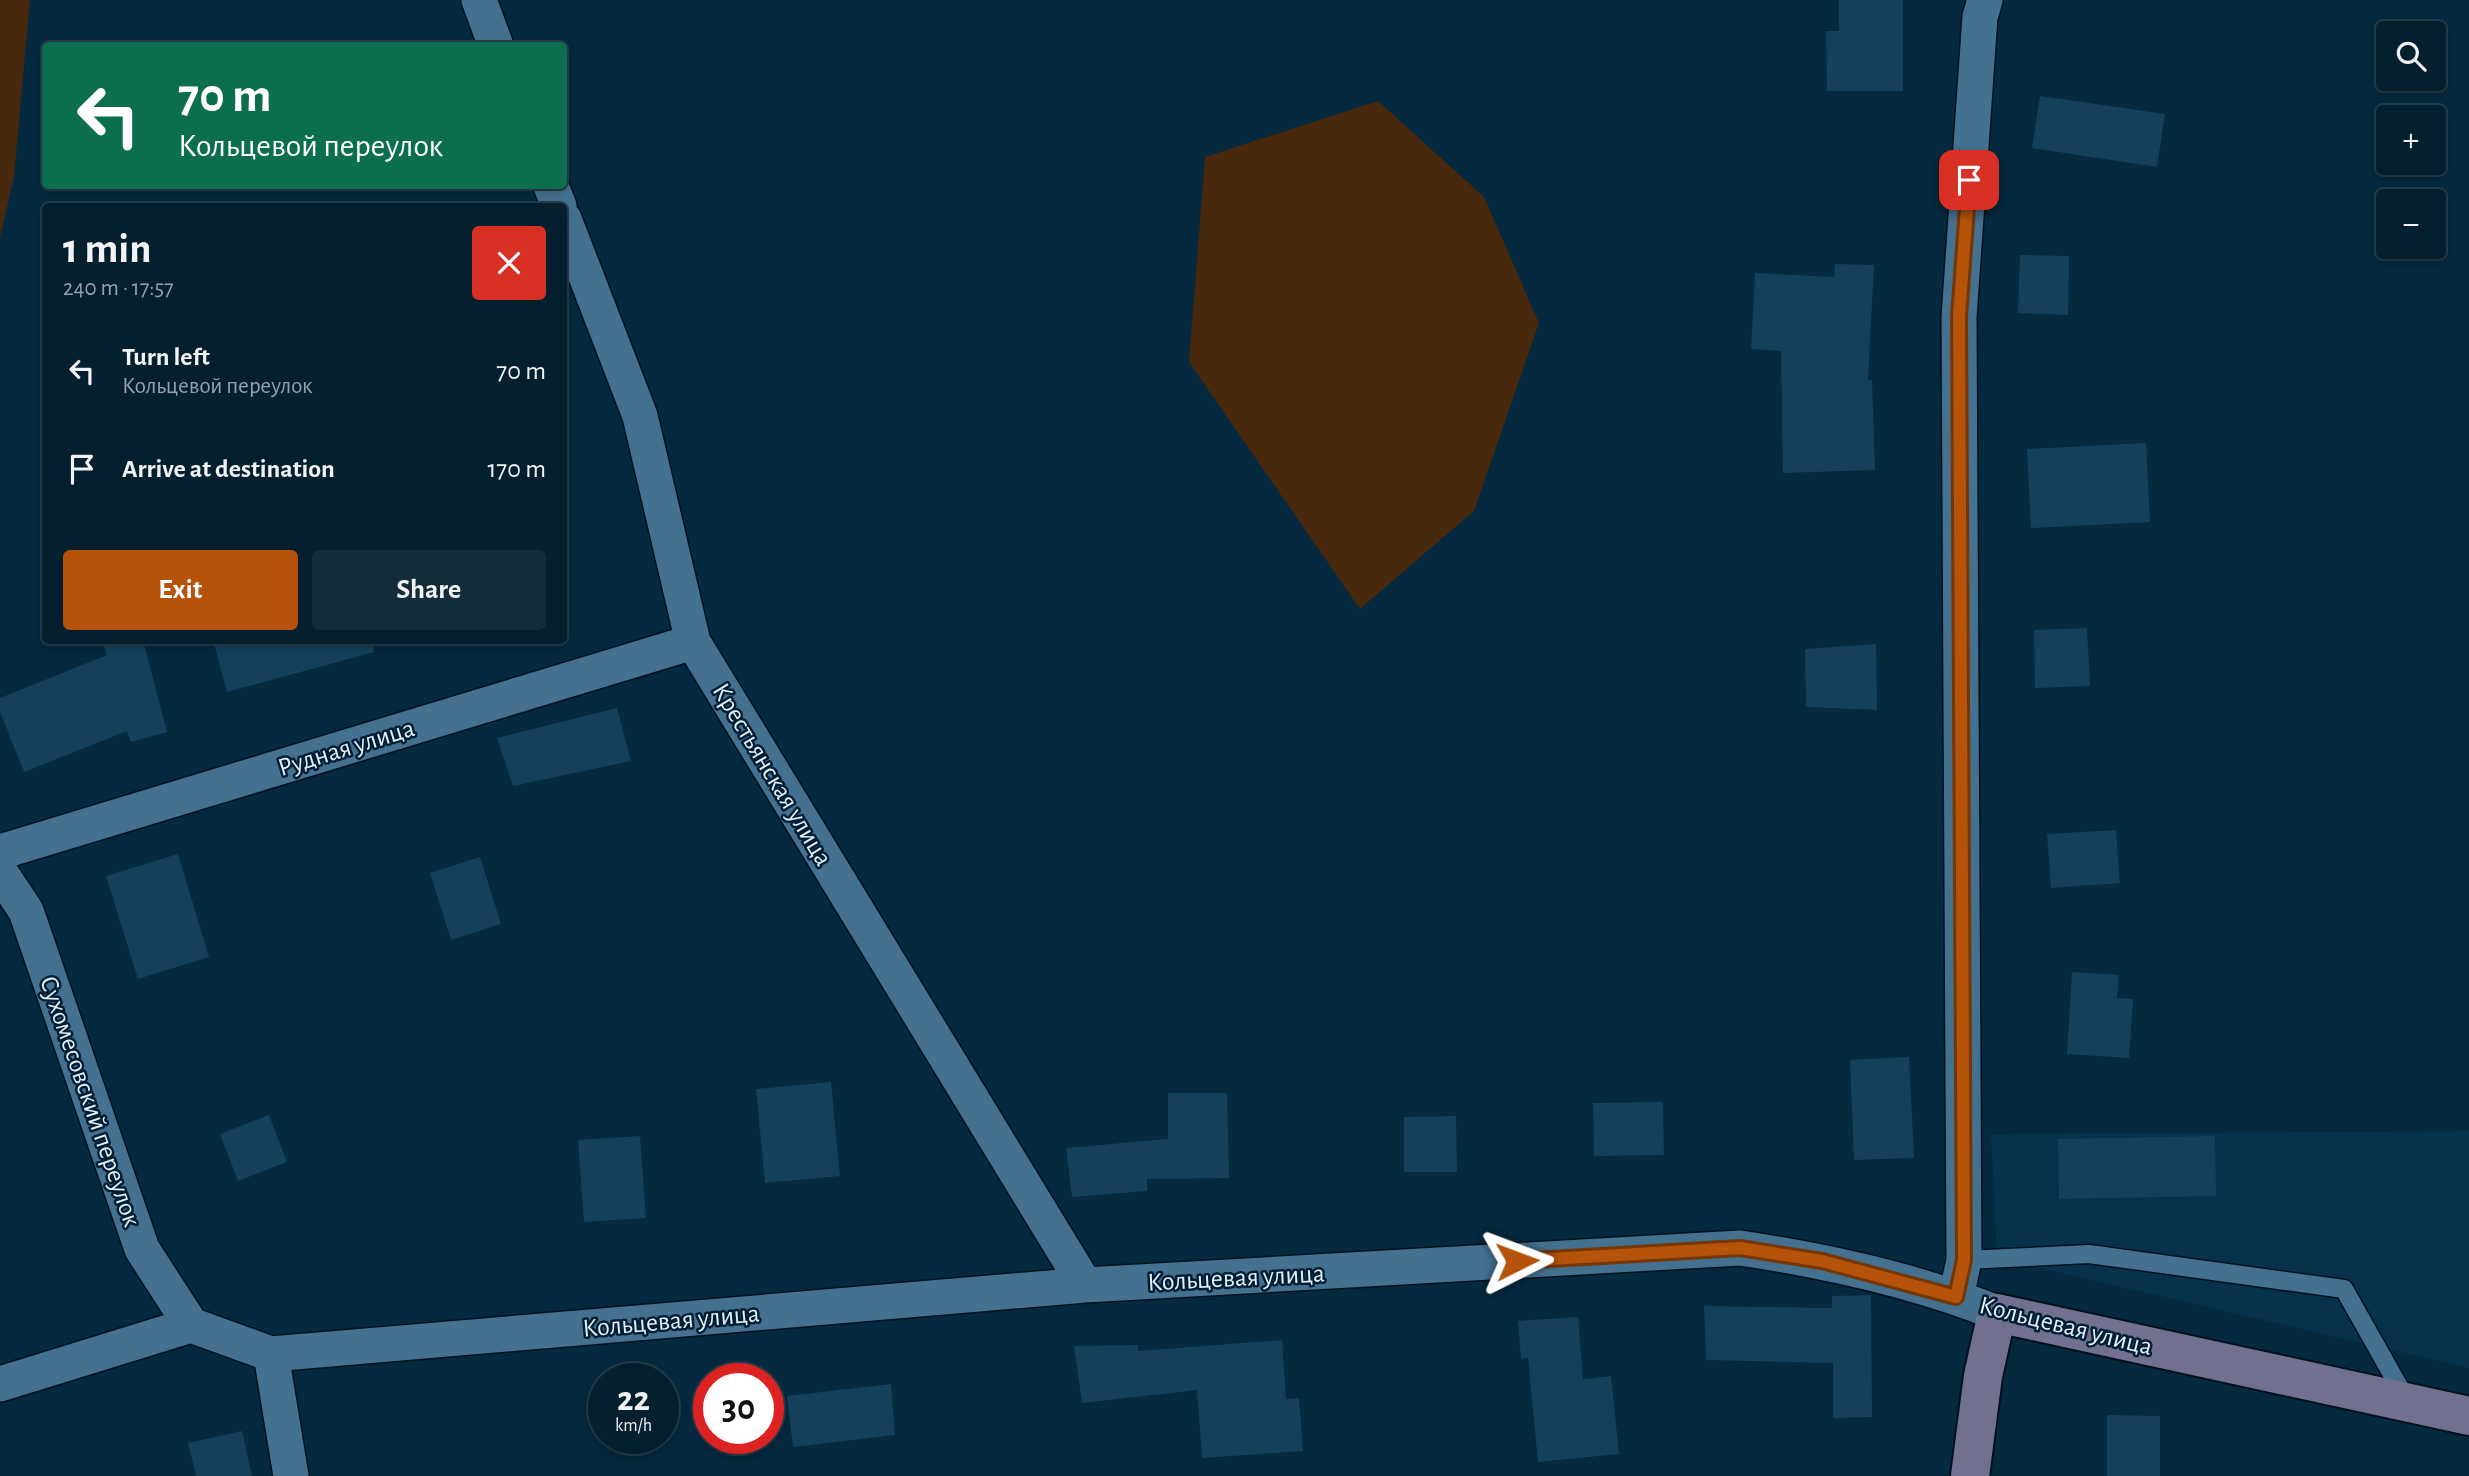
<!DOCTYPE html>
<html lang="en">
<head>
<meta charset="utf-8">
<style>
  :root { --surface:#041f2e; --page:#122c3a; --text:#f1f3f6; --muted:#97a2aa; --line:#253d4a; --accent:#b45309 }
  body { margin:0; font-family:"Alegreya Sans",sans-serif; background:var(--page); color:var(--text); height:100vh; display:flex; flex-direction:column; font-size:26px; white-space:nowrap }
  * { box-sizing:border-box; margin:0 }
  p { font-size:23px; color:var(--muted) }
  .icon { flex:none; width:38px; height:38px; fill:none; stroke:currentColor; stroke-width:2; stroke-linecap:round; stroke-linejoin:round }
  .map { position:relative; flex:1; overflow:hidden }
  .panel { position:absolute; left:42px; top:203px; width:525px; height:441px; display:flex; flex-direction:column; background:var(--surface); border-radius:7px; box-shadow:0 4px 10px #0003,0 0 0 2px var(--line) }
  .panel>* { flex:none }
  .banner { position:absolute; left:42px; top:42px; width:525px; height:147px; border-radius:7px; box-shadow:0 4px 10px #0003,0 0 0 2px var(--line); background:#0b6e4f; color:#fff; overflow:hidden }
  .fabs { position:absolute; left:2376px; top:21px; display:grid; gap:14px }
  .fabs a { display:grid; place-items:center; width:70px; height:70px; border-radius:7px; background:var(--surface); box-shadow:0 4px 10px #0003,0 0 0 2px var(--line); font-size:35px }
  .speed { position:absolute; left:588px; top:1363px; display:flex; gap:14px; font-size:35px; font-weight:700; text-align:center }
  .speed>* { display:grid; place-content:center; width:91px; height:91px; border-radius:50%; background:var(--surface); box-shadow:0 4px 10px #0003,0 0 0 2px var(--line); line-height:1 }
  .speed small { font-size:18px; font-weight:400 }
  .speed .limit { border:10px solid #d22; background:#fff; color:#111 }
  .pin { position:absolute; display:grid; place-items:center; width:60px; height:60px; color:#fff; margin:-30px; border-radius:14px; box-shadow:0 4px 10px #0006 }
  .me { position:absolute; width:77px; margin:-38px; rotate:87deg; stroke-linejoin:round; filter:drop-shadow(0 0 5px #0008) }
  .turn { display:flex; align-items:center; gap:24px; height:147px; padding:0 21px; font-size:32px }
  .turn .icon { width:91px; height:91px; stroke-width:2.5 }
  .turn b { display:block; font-size:49px; line-height:60px }
  .round { display:grid; place-items:center; flex:none; width:74px; height:74px; border-radius:7px; background:var(--page) }
  .headline { display:flex; align-items:center; justify-content:space-between; height:119px; padding:0 21px }
  h1 { font-size:42px; font-weight:700; line-height:52px }
  .button { display:flex; gap:14px; margin-top:auto; padding:14px 21px }
  .button a { flex:1; height:80px; border-radius:7px; background:var(--accent); color:#fff; font-size:28px; font-weight:700; line-height:80px; text-align:center }
  .button a+a { background:var(--page); color:var(--text) }
  ul { padding:0; list-style:none }
  li { display:flex; align-items:center; gap:21px; height:98px; padding:0 21px }
  li div { flex:1 }
  li b { display:block; font-size:26px }
  li em { font-style:normal }
  .map>svg:first-child { display:block }
</style>
</head>
<body>
<div class="map">
<svg width="2469" height="1476" viewBox="0 0 2469 1476">
  <rect width="100%" height="100%" fill="#05293e"/>
  <path fill="#07324c" d="M2469 1131V1368L1997 1258 1991 1134Z"/>
  <path fill="#47280c" d="M0 0H30L14 176 0 238Z
    M1378 101 1484 197 1539 323 1474 511 1360 609 1189 362 1205 157Z"/>
  <path fill="#14405c" d="M1839 0H1903V91H1827L1826 31H1839Z
    M2040 96 2165 114 2157 167 2032 148Z
    M2020 255 2069 256 2068 315 2018 313Z
    M1835 264 1874 265 1868 380H1872L1875 470 1783 473 1781 351 1751 349 1755 273 1834 277Z
    M2146 443 2150 522 2031 528 2027 449Z
    M2087 628 2090 686 2035 688 2034 630Z
    M102 640H143L167 732 131 742 127 731 24 772 0 712V698L107 655Z
    M213 640H373L374 652 227 692Z
    M1876 644 1877 710 1806 707 1805 649Z
    M617 708 631 761 513 786 497 738Z
    M2116 830 2120 883 2051 888 2047 834Z
    M178 854 209 957 138 979 106 876Z
    M480 857 501 924 451 940 430 873Z
    M2072 972 2119 975 2117 998 2133 999 2129 1058 2067 1054Z
    M1909 1057 1914 1158 1854 1160 1850 1060Z
    M831 1082 840 1176 765 1183 756 1089Z
    M1168 1093H1227L1229 1178 1147 1179V1191L1072 1197 1066 1148 1168 1139Z
    M1663 1102 1664 1155 1594 1156 1593 1103Z
    M269 1115 287 1162 238 1181 220 1134Z
    M1456 1116 1457 1172H1404V1117Z
    M640 1136 646 1218 584 1222 578 1140Z
    M2215 1136 2216 1196 2059 1199 2058 1139Z
    M1871 1295 1872 1417 1833 1418V1363L1706 1360 1704 1306 1832 1308V1296Z
    M1578 1317 1583 1379 1611 1376 1619 1454 1538 1462 1528 1358 1521 1359 1518 1321Z
    M1282 1340 1286 1399 1299 1398 1303 1451 1202 1458 1197 1390 1082 1403 1074 1346 1138 1345V1351Z
    M891 1384 895 1435 793 1447 787 1396Z
    M2107 1415 2160 1416V1476H2107Z
    M242 1431 252 1476H196L188 1443Z"/>
  <g fill="none" stroke-linecap="round" stroke-linejoin="round">
    <defs>
      <path id="lane" d="M1964 1260 2089 1254 2344 1289 2406 1399"/>
      <path id="street" d="M479 0 496 46
        M551 186 559 206
        M564 219 640 416 693 642 1085 1285
        M0 852 693 642
        M0 872 26 911 142 1249 191 1325
        M1956 1297 1964 1260 1959 317 1980 17 1985 0
        M271 1354 291 1476
        M0 1384 191 1325 271 1354 1085 1285 1740 1248C1827 1261 1915 1280 1997 1313"/>
      <path id="secondary" d="M1970 1476 1983 1376 1997 1313 2469 1416"/>
    </defs>
    <use href="#lane" stroke="#00111f" stroke-width="21"/>
    <use href="#street" stroke="#00111f" stroke-width="38"/>
    <use href="#secondary" stroke="#00111f" stroke-width="42"/>
    <use href="#lane" stroke="#447190" stroke-width="18"/>
    <use href="#street" stroke="#447190" stroke-width="35"/>
    <use href="#secondary" stroke="#717091" stroke-width="38"/>
  </g>
  <g fill="none" stroke-linecap="round" stroke-linejoin="round">
    <defs>
      <path id="route" d="M1517 1261 1740 1248 1822 1261 1956 1297 1964 1260 1959 317 1969 180"/>
    </defs>
    <use href="#route" stroke="#753606" stroke-width="18"/>
    <use href="#route" stroke="#b45309" stroke-width="12"/>
  </g>
  <g text-anchor="middle" stroke-width="5" stroke-linejoin="round" paint-order="stroke">
    <g font-size="26" fill="#e2f1fb" stroke="#001f34">
      <text transform="translate(346 747) rotate(-17)" y="9">Рудная улица</text>
      <text transform="translate(773 774) rotate(59)" y="9">Крестьянская улица</text>
      <text transform="translate(91 1101) rotate(71)" y="9">Сухомесовский переулок</text>
      <text transform="translate(1236 1277) rotate(-3)" y="9">Кольцевая улица</text>
      <text transform="translate(671 1320) rotate(-5)" y="9">Кольцевая улица</text>
      <text transform="translate(2066 1325) rotate(14)" y="9">Кольцевая улица</text>
    </g>
  </g>
</svg>
<div class="fabs">
<a><svg class="icon" aria-label="search" viewBox="0 0 24 24"><circle cx="10" cy="10" r="6"/><path d="M15 15l6 6"/></svg></a>
<a>+</a>
<a>−</a>
</div>
<div class="speed"><div>22<small>km/h</small></div><div class="limit">30</div></div>
<div class="pin" style="left:1969px;top:180px;background:#d93025"><svg class="icon" aria-label="arrive" viewBox="0 0 24 24"><path d="M6 21V4h12l-3 4 3 4H6"/></svg></div>
<svg class="me" style="left:1517px;top:1261px" viewBox="-20 -20 40 40"><path d="M0-17L14 15 0 8-14 15z" fill="#b45309" stroke="#fff" stroke-width="4"/></svg>
<div class="banner">
<div class="turn"><svg class="icon" aria-label="left" viewBox="0 0 24 24"><path d="M17 20v-9H6M10 6l-5 5 5 5"/></svg><div><b>70 m</b>Кольцевой переулок</div></div>
</div>
<section class="panel">
<div class="headline"><div><h1>1 min</h1><p>240 m · 17:57</p></div><a class="round" style="background:#d93025;color:#fff"><svg class="icon" aria-label="close" viewBox="0 0 24 24"><path d="M6 6l12 12M18 6L6 18"/></svg></a></div>
<ul>
<li><svg class="icon" aria-label="left" viewBox="0 0 24 24"><path d="M17 20v-9H6M10 6l-5 5 5 5"/></svg><div><b>Turn left</b><p>Кольцевой переулок</p></div><em>70 m</em></li>
<li><svg class="icon" aria-label="arrive" viewBox="0 0 24 24"><path d="M6 21V4h12l-3 4 3 4H6"/></svg><div><b>Arrive at destination</b></div><em>170 m</em></li>
</ul>
<div class="button"><a>Exit</a><a>Share</a></div>
</section>
</div>
</body>
</html>
